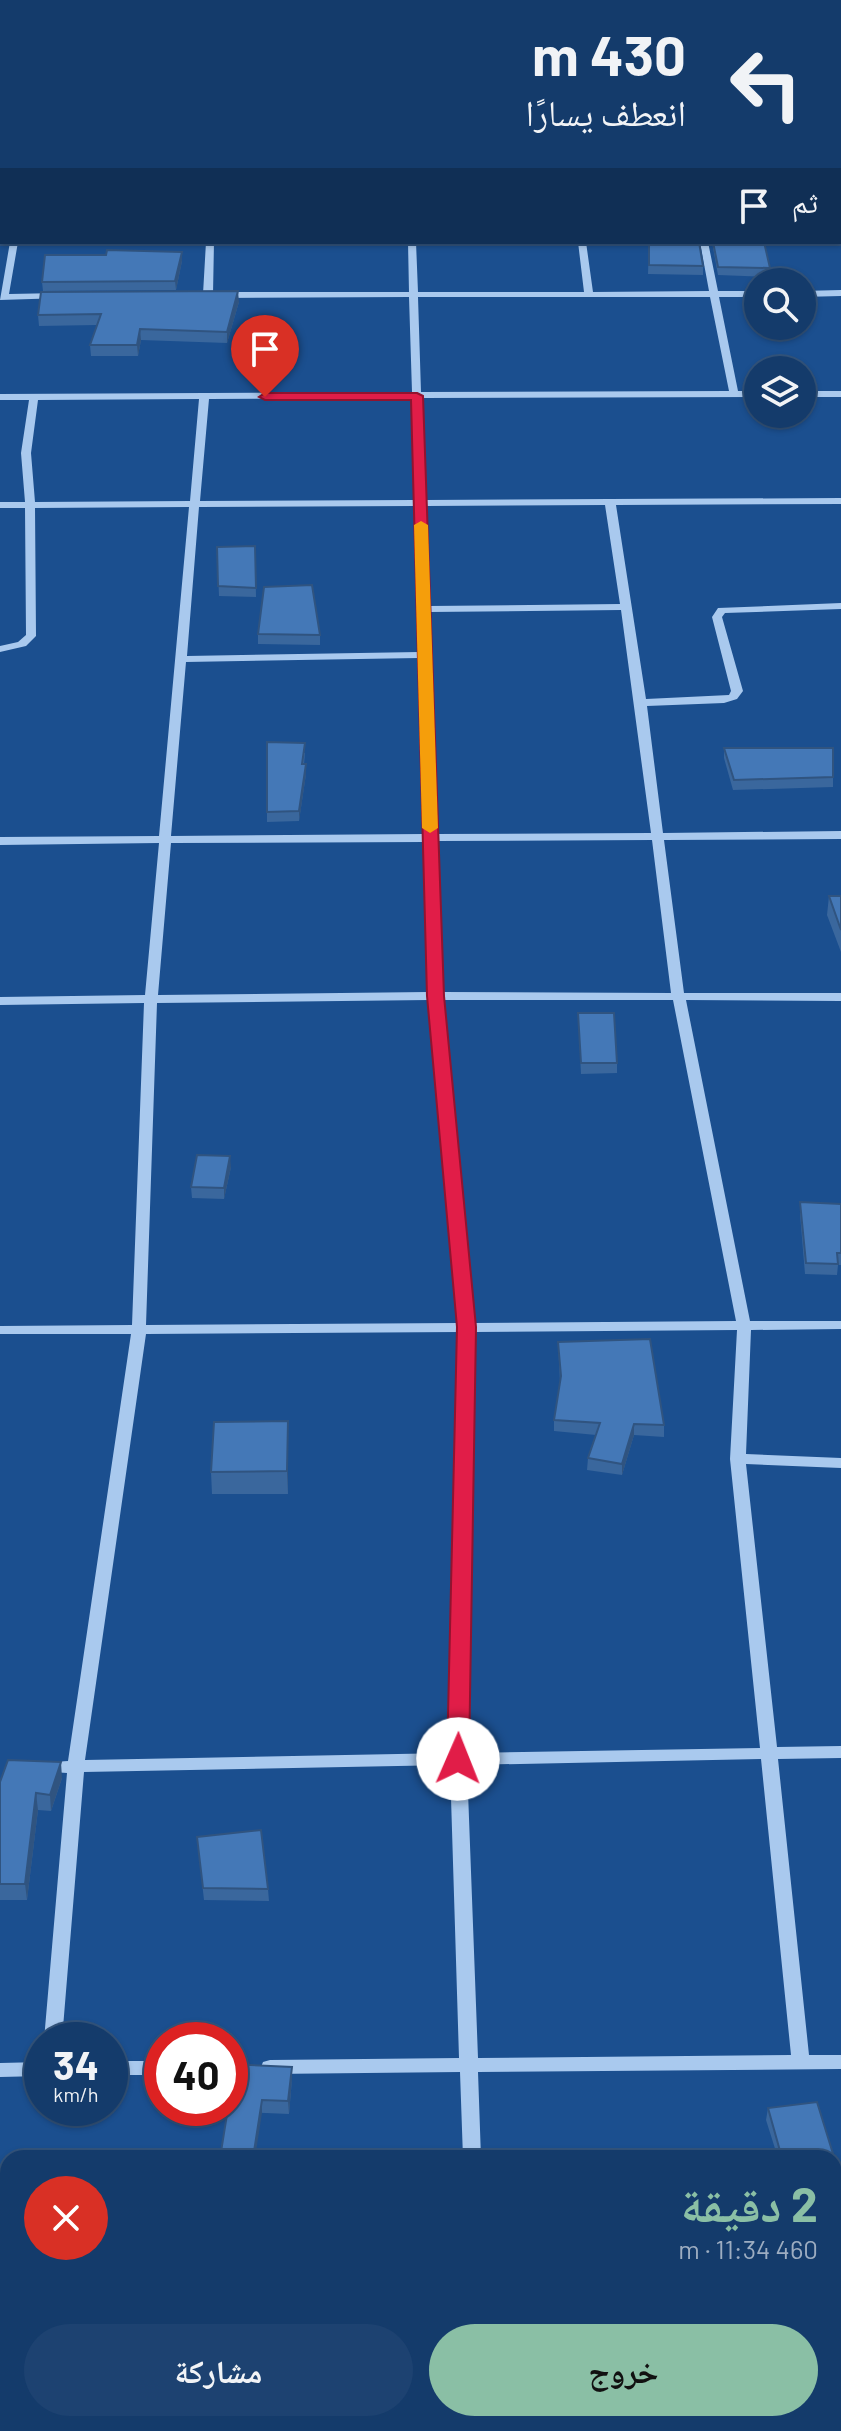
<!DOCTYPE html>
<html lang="ar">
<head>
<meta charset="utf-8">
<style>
  :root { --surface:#143b6b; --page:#1d4271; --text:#f1f3f6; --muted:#9dadc1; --line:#33557e; --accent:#8abfa5 }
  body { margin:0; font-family:Barlow,"Noto Naskh Arabic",sans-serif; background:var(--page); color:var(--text); direction:rtl; height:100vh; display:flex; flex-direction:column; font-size:30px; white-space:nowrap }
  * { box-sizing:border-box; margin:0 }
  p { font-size:26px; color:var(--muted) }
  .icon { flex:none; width:44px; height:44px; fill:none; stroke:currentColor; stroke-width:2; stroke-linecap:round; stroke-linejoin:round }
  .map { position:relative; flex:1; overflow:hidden; direction:ltr }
  .sheet { position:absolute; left:0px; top:2150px; width:842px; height:282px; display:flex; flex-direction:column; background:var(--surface); border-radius:24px 24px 0 0; box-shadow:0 2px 6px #0004,0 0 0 2px var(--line); direction:rtl }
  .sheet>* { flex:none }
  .hud { position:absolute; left:0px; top:0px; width:842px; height:244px; box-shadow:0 2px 6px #0004,0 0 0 2px var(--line); direction:rtl; background:#143b6b; color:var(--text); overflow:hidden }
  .buttons { position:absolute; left:744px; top:268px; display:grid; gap:16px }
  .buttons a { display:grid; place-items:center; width:72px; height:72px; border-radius:50%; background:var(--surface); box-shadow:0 2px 6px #0004,0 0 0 2px var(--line); font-size:40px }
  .speed { position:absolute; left:24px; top:2022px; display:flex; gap:16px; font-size:40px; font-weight:700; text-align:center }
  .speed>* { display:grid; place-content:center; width:104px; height:104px; border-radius:50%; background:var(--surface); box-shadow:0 2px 6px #0004,0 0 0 2px var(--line); line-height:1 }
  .speed small { font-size:20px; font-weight:400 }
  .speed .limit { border:12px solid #d22; background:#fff; color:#111 }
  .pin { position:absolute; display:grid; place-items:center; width:68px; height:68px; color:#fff; margin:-82px -34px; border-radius:50% 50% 50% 0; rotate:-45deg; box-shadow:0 0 8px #0007 }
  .pin .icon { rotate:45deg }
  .me { position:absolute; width:88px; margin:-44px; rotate:1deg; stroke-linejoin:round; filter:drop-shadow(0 0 6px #0008) }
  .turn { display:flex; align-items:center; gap:28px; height:168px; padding:0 24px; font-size:36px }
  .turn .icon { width:104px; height:104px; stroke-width:2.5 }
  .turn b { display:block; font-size:56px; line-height:68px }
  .then { display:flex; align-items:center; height:76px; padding:0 24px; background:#0003; gap:16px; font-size:30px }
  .round { display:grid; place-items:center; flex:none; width:84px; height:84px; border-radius:42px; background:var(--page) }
  .overview { display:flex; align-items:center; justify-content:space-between; height:136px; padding:0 24px }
  h1 { font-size:48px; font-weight:700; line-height:60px; color:var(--accent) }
  .primary-button { display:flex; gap:16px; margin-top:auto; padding:16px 24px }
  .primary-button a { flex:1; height:92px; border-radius:48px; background:var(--accent); color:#111; font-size:32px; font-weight:700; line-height:92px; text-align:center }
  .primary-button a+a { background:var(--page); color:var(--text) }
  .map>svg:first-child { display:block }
</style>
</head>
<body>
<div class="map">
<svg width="841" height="2431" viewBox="0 0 841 2431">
  <rect width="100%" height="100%" fill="#1b4f8f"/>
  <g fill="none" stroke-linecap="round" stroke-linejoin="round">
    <path fill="#a9c9ee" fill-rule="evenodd" d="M45 0H53V2H45Z
      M150 0H158V2H150Z
      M401 0H409V2H401Z
      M549 0H557V2H549Z
      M830 0H838L839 2H831Z
      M840 18H841V25H840Z
      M0 24H2V28H0Z
      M840 88H841V92H840Z
      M0 89H2V93H0Z
      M840 156H841V162H840Z
      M0 215H2V221H0Z
      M10 242H18L9 294 60 293 63 294V298L0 300Z
      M206 242H214L213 294 208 297 203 294Z
      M408 242H416L418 292H584L578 242H586L593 292 709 291 700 242H708L718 291H758V297H719L738 391H758V397L422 398 425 500 841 498V504L616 505 646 699 729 695 731 691 712 617 718 608 841 603V609L725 613 722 617 743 691 737 699 724 703 647 706 663 833 841 831V839L664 840 684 993H841V1001L686 1000 750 1321H841V1329L751 1330 746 1454 841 1458V1468L746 1464 777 1747 841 1746V1758L778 1759 809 2055H841V2069L478 2072 481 2158H463L460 2072 270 2074 263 2072 261 2067 263 2062 270 2060 459 2058 450 1765 84 1772 62 2040H44L67 1773 38 1771 36 1767 38 1763 68 1761 131 1334H0V1326L132 1325 144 1003 0 1005V997L145 995 159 843 0 845V837L159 836 189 507 35 508 36 636 26 646 0 652V646L18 642 26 635 25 508H0V502H25L21 453 29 400H0V394L412 392 409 297 220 298 215 295 220 292H409ZM418 297H710L729 391 421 392ZM412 398 415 500 200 501 209 399ZM199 399 190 501 35 502 31 453 38 400ZM605 505 620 604 429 606 425 506ZM415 506 419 652 187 656 199 507ZM621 610 651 833 436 834 429 612ZM419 658 424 834 171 836 186 662ZM652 840 671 993 441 992 436 841ZM424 842 428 992 158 995 171 843ZM429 1000 459 1323 146 1325 157 1003ZM442 1000H673L736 1321 474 1323ZM737 1330 730 1459 760 1748 467 1753 474 1332ZM460 1332 450 1753 85 1760 146 1334ZM761 1759 791 2055 478 2058 467 1765Z
      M841 290V296L802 297V291Z
      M802 391H841V397H802Z
      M110 2061H162V2075H110Z
      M42 2062V2076L0 2077V2063Z
      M470 2424H490V2431H470Z"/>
  </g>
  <path fill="#3a679d" d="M649 242 703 266V275L648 274Z
    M712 242H764L770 268V277L718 275Z
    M182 261 176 290 43 291 42 282Z
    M239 302 227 343 141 340 138 356H91L90 345 97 325 39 326 38 315Z
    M255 546 256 597 219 596 217 547Z
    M258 634 320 635V645L258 644Z
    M267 742 305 753 304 764H306V774L299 821 267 822Z
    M724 748 833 777V787L733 790 724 758Z
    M829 896H841V952L827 915Z
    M578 1013 617 1063V1073L581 1074Z
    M231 1167 224 1199 192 1198 191 1187Z
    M800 1202 841 1204V1265H838L837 1275 805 1274 800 1214Z
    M558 1342 664 1425V1437L634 1435 622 1475 587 1470 588 1458 596 1435 554 1431V1420L560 1382Z
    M288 1421V1494H212L211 1472Z
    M62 1778 51 1811 38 1810 27 1900H0V1782Z
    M197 1837 268 1889 269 1901 204 1900Z
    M292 2067V2079L289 2114 224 2111 223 2108H230Z
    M817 2102 834 2158H778L766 2120 768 2108Z"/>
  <path fill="#305480" d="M182 252V261L176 290 175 281Z
    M238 291 239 302 227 343V332Z
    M140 329 141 340 138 356 137 345Z
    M306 764V774L299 821V811Z
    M230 1156 231 1167 224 1199V1188Z
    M288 1421V1494L287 1471Z
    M634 1424V1435L622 1475V1464Z
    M61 1762 62 1778 51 1811 50 1795Z
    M36 1793 38 1810 27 1900 25 1884Z
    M292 2067V2079L289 2114 288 2101Z
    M262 2100V2113L255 2158H253Z"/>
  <path fill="#4478b7" stroke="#305480" stroke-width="2" d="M199 0H284V2H199Z
    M649 242H699L703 266 649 265Z
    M713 242H764L770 268 718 267Z
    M107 250 182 252 175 281 42 282 45 255H106Z
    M238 291 227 332 140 329 137 345H90L101 314 38 315 41 292Z
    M255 546 256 588 218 586 217 547Z
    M312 585 320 635 258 634 264 587Z
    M267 742 305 743 302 764H306L299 811 267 812Z
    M724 748H833V777L734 780Z
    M829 896H841V930Z
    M578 1013H614L617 1063H581Z
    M197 1155 230 1156 224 1188 191 1187Z
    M800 1202 841 1204V1253H837L838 1264 806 1263Z
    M650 1339 664 1425 634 1424 622 1464 588 1458 600 1423 554 1420 561 1376 558 1342Z
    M288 1421 287 1471 211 1472 214 1422Z
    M8 1760 61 1762 50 1795 36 1793 25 1884H0V1782Z
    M261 1830 268 1889 203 1888 197 1837Z
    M230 2064 292 2067 288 2101 262 2100 253 2158H220L228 2108H230Z
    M817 2102 834 2157 782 2158 768 2108Z"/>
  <path fill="#e11d48" stroke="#92132f" stroke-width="2" d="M417 393 423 396 444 996 476 1327 469 1759 466 1764H451L447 1759 457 1327 427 996 411 400H265L259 397 265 393Z"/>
  <path fill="#f59e0b" d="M421 521 428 525 438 828 430 833 422 828 414 525Z"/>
</svg>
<div class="buttons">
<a><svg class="icon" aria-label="search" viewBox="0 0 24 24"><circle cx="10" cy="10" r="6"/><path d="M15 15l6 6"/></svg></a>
<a><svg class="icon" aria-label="layers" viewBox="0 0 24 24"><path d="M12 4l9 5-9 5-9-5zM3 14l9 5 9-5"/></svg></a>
</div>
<div class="speed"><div>34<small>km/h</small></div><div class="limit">40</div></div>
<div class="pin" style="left:265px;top:397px;background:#d93025"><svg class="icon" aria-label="arrive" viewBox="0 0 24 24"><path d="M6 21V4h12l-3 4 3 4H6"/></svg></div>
<svg class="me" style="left:458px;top:1759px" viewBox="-20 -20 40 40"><circle r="19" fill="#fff"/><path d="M0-13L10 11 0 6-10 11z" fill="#e11d48"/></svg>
<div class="hud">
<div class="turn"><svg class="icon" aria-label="left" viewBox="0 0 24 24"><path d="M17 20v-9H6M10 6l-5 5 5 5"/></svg><div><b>430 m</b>انعطف يسارًا</div></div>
<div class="then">ثم<svg class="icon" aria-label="arrive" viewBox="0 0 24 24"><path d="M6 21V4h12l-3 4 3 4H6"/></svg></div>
</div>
<section class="sheet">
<div class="overview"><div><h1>2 دقيقة</h1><p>460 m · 11:34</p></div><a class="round" style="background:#d93025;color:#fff"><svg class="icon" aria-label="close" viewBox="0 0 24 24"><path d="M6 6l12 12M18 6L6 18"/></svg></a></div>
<div class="primary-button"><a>خروج</a><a>مشاركة</a></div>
</section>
</div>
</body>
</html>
